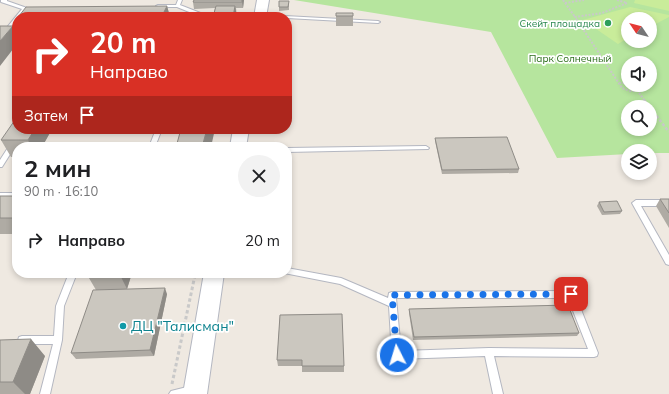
<!DOCTYPE html>
<html lang="ru">
<head>
<meta charset="utf-8">
<style>
  :root { --surface:#fff; --page:#f2f2f2; --text:#202124; --muted:#757577 }
  body { margin:0; font-family:Mulish,sans-serif; background:var(--page); color:var(--text); height:100vh; display:flex; flex-direction:column; font-size:15px; white-space:nowrap }
  * { box-sizing:border-box; margin:0 }
  p { font-size:13px; color:var(--muted) }
  .icon { flex:none; width:22px; height:22px; fill:none; stroke:currentColor; stroke-width:2; stroke-linecap:round; stroke-linejoin:round }
  .map { position:relative; flex:1; overflow:hidden }
  .sheet { position:absolute; left:12px; top:142px; width:280px; height:136px; display:flex; flex-direction:column; background:var(--surface); border-radius:16px; box-shadow:0 2px 6px #0003 }
  .sheet>* { flex:none }
  .guide { position:absolute; left:12px; top:12px; width:280px; height:122px; border-radius:16px; box-shadow:0 2px 6px #0003; background:#d93025; color:#fff; overflow:hidden }
  .needle { width:26px; rotate:305deg }
  .tools { position:absolute; left:621px; top:12px; display:grid; gap:8px }
  .tools a { display:grid; place-items:center; width:36px; height:36px; border-radius:50%; background:var(--surface); box-shadow:0 2px 6px #0003; font-size:20px }
  .pin { position:absolute; display:grid; place-items:center; width:34px; height:34px; color:#fff; margin:-17px; border-radius:8px; box-shadow:0 2px 6px #0006 }
  .me { position:absolute; width:44px; margin:-22px; rotate:355deg; stroke-linejoin:round; filter:drop-shadow(0 0 3px #0008) }
  .turn { display:flex; align-items:center; gap:14px; height:84px; padding:0 12px; font-size:18px }
  .turn .icon { width:52px; height:52px; stroke-width:2.5 }
  .turn b { display:block; font-size:28px; line-height:34px }
  .then { display:flex; align-items:center; height:38px; padding:0 12px; background:#0003; gap:8px; font-size:15px }
  .round { display:grid; place-items:center; flex:none; width:42px; height:42px; border-radius:21px; background:var(--page) }
  .summary { display:flex; align-items:center; justify-content:space-between; height:68px; padding:0 12px }
  h1 { font-size:24px; font-weight:700; line-height:30px }
  ul { padding:0; list-style:none }
  li { display:flex; align-items:center; gap:12px; height:60px; padding:0 12px }
  li div { flex:1 }
  li b { display:block; font-size:15px }
  li em { font-style:normal }
  .map>svg:first-child { display:block }
</style>
</head>
<body>
<div class="map">
<svg width="669" height="394" viewBox="0 0 669 394">
  <rect width="100%" height="100%" fill="#efe9e1"/>
  <path fill="#b6e59e" fill-rule="evenodd" d="M294 0H669V153H650V151H628V154L557 158 491 32ZM628 19H650V41H628ZM628 63H650V85H628ZM628 107H650V129H628Z"/>
  <path fill="#c9ec9a" d="M635 0H669V11L634 3Z
    M630 7 669 15V17L650 27V19H628V38L618 44 583 20Z"/>
  <g fill="none" stroke-linecap="round" stroke-linejoin="round">
    <defs>
      <path id="service" d="M1 0H7V1L27 8 20 17H17V20L2 40H0V36L22 9 1 2Z
        M178 0H182L180 5 203 14 282 16 284 17H199V16L177 7H158L156 6 158 5H176Z
        M285 16 378 21 380 22 378 23 287 18V17H285Z
        M20 129H26L2 167H0V160Z
        M156 129H162L155 147H149Z
        M426 146 429 148 428 149 287 152V148Z
        M0 193H17V197H0Z
        M636 200H669V206H641L669 255V265L666 264 632 203Z
        M287 268 341 278 388 298 389 293 392 292 571 291 574 292 575 294 598 353 597 356 594 357 494 356 503 394H493L485 356 397 359 394 358 392 355 389 306 340 284 284 273H287ZM396 298H568L588 349 489 348 401 351Z
        M69 273H77L64 306 62 340 50 394H40L53 344H22L19 343 18 340 19 337 22 336H54L56 306Z
        M191 386 194 388 196 391 194 394H169L171 391Z"/>
      <path id="tertiary" d="M257 0H269L266 17H254Z
        M233 129H249L246 147H230Z
        M204 273H224L207 394H183Z"/>
    </defs>
    <use href="#service" stroke="#b4b7c1" stroke-width="2"/>
    <use href="#tertiary" stroke="#b4b7c1" stroke-width="2"/>
    <path stroke="#c9c9c9" stroke-width="2" stroke-dasharray="2 1.5" stroke-linecap="butt" d="M563 0 575 17
      M617 0 627 3 602 13 575 17 622 88 630 91H636L637 88 635 85
      M565 3 584 0
      M619 83H628
      M637 90 645 101"/>
    <path stroke="#c9c9c9" stroke-width="2.5" stroke-dasharray="3 2" stroke-linecap="butt" d="M644 100 669 132"/>
    <path stroke="#c9c9c9" stroke-width="3" stroke-dasharray="3.5 2.5" stroke-linecap="butt" d="M172 384 195 275"/>
    <use href="#service" fill="#fff" fill-rule="evenodd"/>
    <use href="#tertiary" fill="#fff" fill-rule="evenodd"/>
  </g>
  <path fill="#afaba4" d="M191 0H244L243 8H236L237 17H213L215 8 194 9 193 2 194 0Z
    M289 4V10L279 11V7Z
    M167 6 170 17H20L19 16Z
    M336 13H353V26H336Z
    M52 129 42 147H17V157H11L1 140Z
    M127 129H141L140 131H128Z
    M435 138 519 169 518 173 442 174 435 141Z
    M0 196H17V234H0Z
    M660 199H669V228L656 206Z
    M599 202 622 211 620 214 602 215 597 206Z
    M86 273H132L127 289 167 294 154 356 76 359 71 353 96 290Z
    M409 309 579 333 577 336 413 340 409 313Z
    M280 315 344 366V372H302V366H278L277 360Z
    M0 340 45 356 30 394H0Z"/>
  <path fill="#8e8b86" d="M242 0H244L243 8 242 2Z
    M167 6 170 17H164L163 14Z
    M235 6 237 17H233Z
    M13 26 17 35V44L0 66V41Z
    M35 129H52L42 147H31L28 140Z
    M207 129H215L211 147H202Z
    M119 273H132L127 289Z
    M165 288 167 294 154 356 150 350Z
    M31 339 45 356 30 394H25L13 382Z"/>
  <path fill="#cbc7bf" stroke="#8e8b86" d="M194 0H242V2H193Z
    M279 1H289L288 7H279Z
    M167 6 163 14 19 16 26 7Z
    M216 6H235L233 17H213Z
    M336 13H353V16H336Z
    M0 26H13L0 41Z
    M17 117V129H35L28 140H1Z
    M181 129H207L202 147H176Z
    M507 137 519 169 442 170 435 138Z
    M0 196H17V218H0Z
    M660 199H669V213Z
    M617 201 622 211 604 212 599 202Z
    M165 288 150 350 71 353 93 290Z
    M568 305 579 333 414 337 409 309Z
    M342 314 344 366H302V360H277L280 315Z
    M31 339 13 382H0V340Z"/>
  <g fill="none" stroke-linecap="round" stroke-linejoin="round">
    <path stroke="#1a73e8" stroke-width="7" stroke-dasharray="0 12.6" d="M397 355 392 295 571 294"/>
  </g>
  <circle fill="#2e9e5b" stroke="#fff" stroke-width="1.5" cx="608" cy="23" r="4"/>
  <circle fill="#0f9aa8" stroke="#fff" stroke-width="1.5" cx="123" cy="326" r="4"/>
  <g text-anchor="middle" stroke-width="3.5" stroke-linejoin="round" paint-order="stroke">
    <g font-size="10" fill="#27864d" stroke="#fff" text-anchor="end">
      <text x="600" y="27">Скейт площадка</text>
    </g>
    <g font-size="10" fill="#2c6e1b" stroke="#fff">
      <text x="570" y="62">Парк Солнечный</text>
    </g>
    <g font-size="14" fill="#0d838f" stroke="#fff" text-anchor="start">
      <text x="131" y="331">ДЦ "Талисман"</text>
    </g>
  </g>
</svg>
<div class="tools">
<a><svg class="needle" viewBox="-14 -14 28 28"><path d="M0-13l5 13h-10z" fill="#e53935"/><path d="M0 13l5-13h-10z" fill="#757577"/></svg></a>
<a><svg class="icon" aria-label="sound" viewBox="0 0 24 24"><path d="M4 9h4l5-4v14l-5-4H4zM17 9q2 3 0 6"/></svg></a>
<a><svg class="icon" aria-label="search" viewBox="0 0 24 24"><circle cx="10" cy="10" r="6"/><path d="M15 15l6 6"/></svg></a>
<a><svg class="icon" aria-label="layers" viewBox="0 0 24 24"><path d="M12 4l9 5-9 5-9-5zM3 14l9 5 9-5"/></svg></a>
</div>
<div class="pin" style="left:571px;top:294px;background:#d93025"><svg class="icon" aria-label="arrive" viewBox="0 0 24 24"><path d="M6 21V4h12l-3 4 3 4H6"/></svg></div>
<svg class="me" style="left:397px;top:355px" viewBox="-20 -20 40 40"><circle r="17" fill="#1a73e8" stroke="#fff" stroke-width="3"/><path d="M0-11L8 9 0 5-8 9z" fill="#fff"/></svg>
<div class="guide">
<div class="turn"><svg class="icon" aria-label="right" viewBox="0 0 24 24"><path d="M7 20v-9h11M14 6l5 5-5 5"/></svg><div><b>20 m</b>Направо</div></div>
<div class="then">Затем<svg class="icon" aria-label="arrive" viewBox="0 0 24 24"><path d="M6 21V4h12l-3 4 3 4H6"/></svg></div>
</div>
<section class="sheet">
<div class="summary"><div><h1>2 мин</h1><p>90 m · 16:10</p></div><a class="round"><svg class="icon" aria-label="close" viewBox="0 0 24 24"><path d="M6 6l12 12M18 6L6 18"/></svg></a></div>
<ul>
<li><svg class="icon" aria-label="right" viewBox="0 0 24 24"><path d="M7 20v-9h11M14 6l5 5-5 5"/></svg><div><b>Направо</b></div><em>20 m</em></li>
</ul>
</section>
</div>
</body>
</html>
